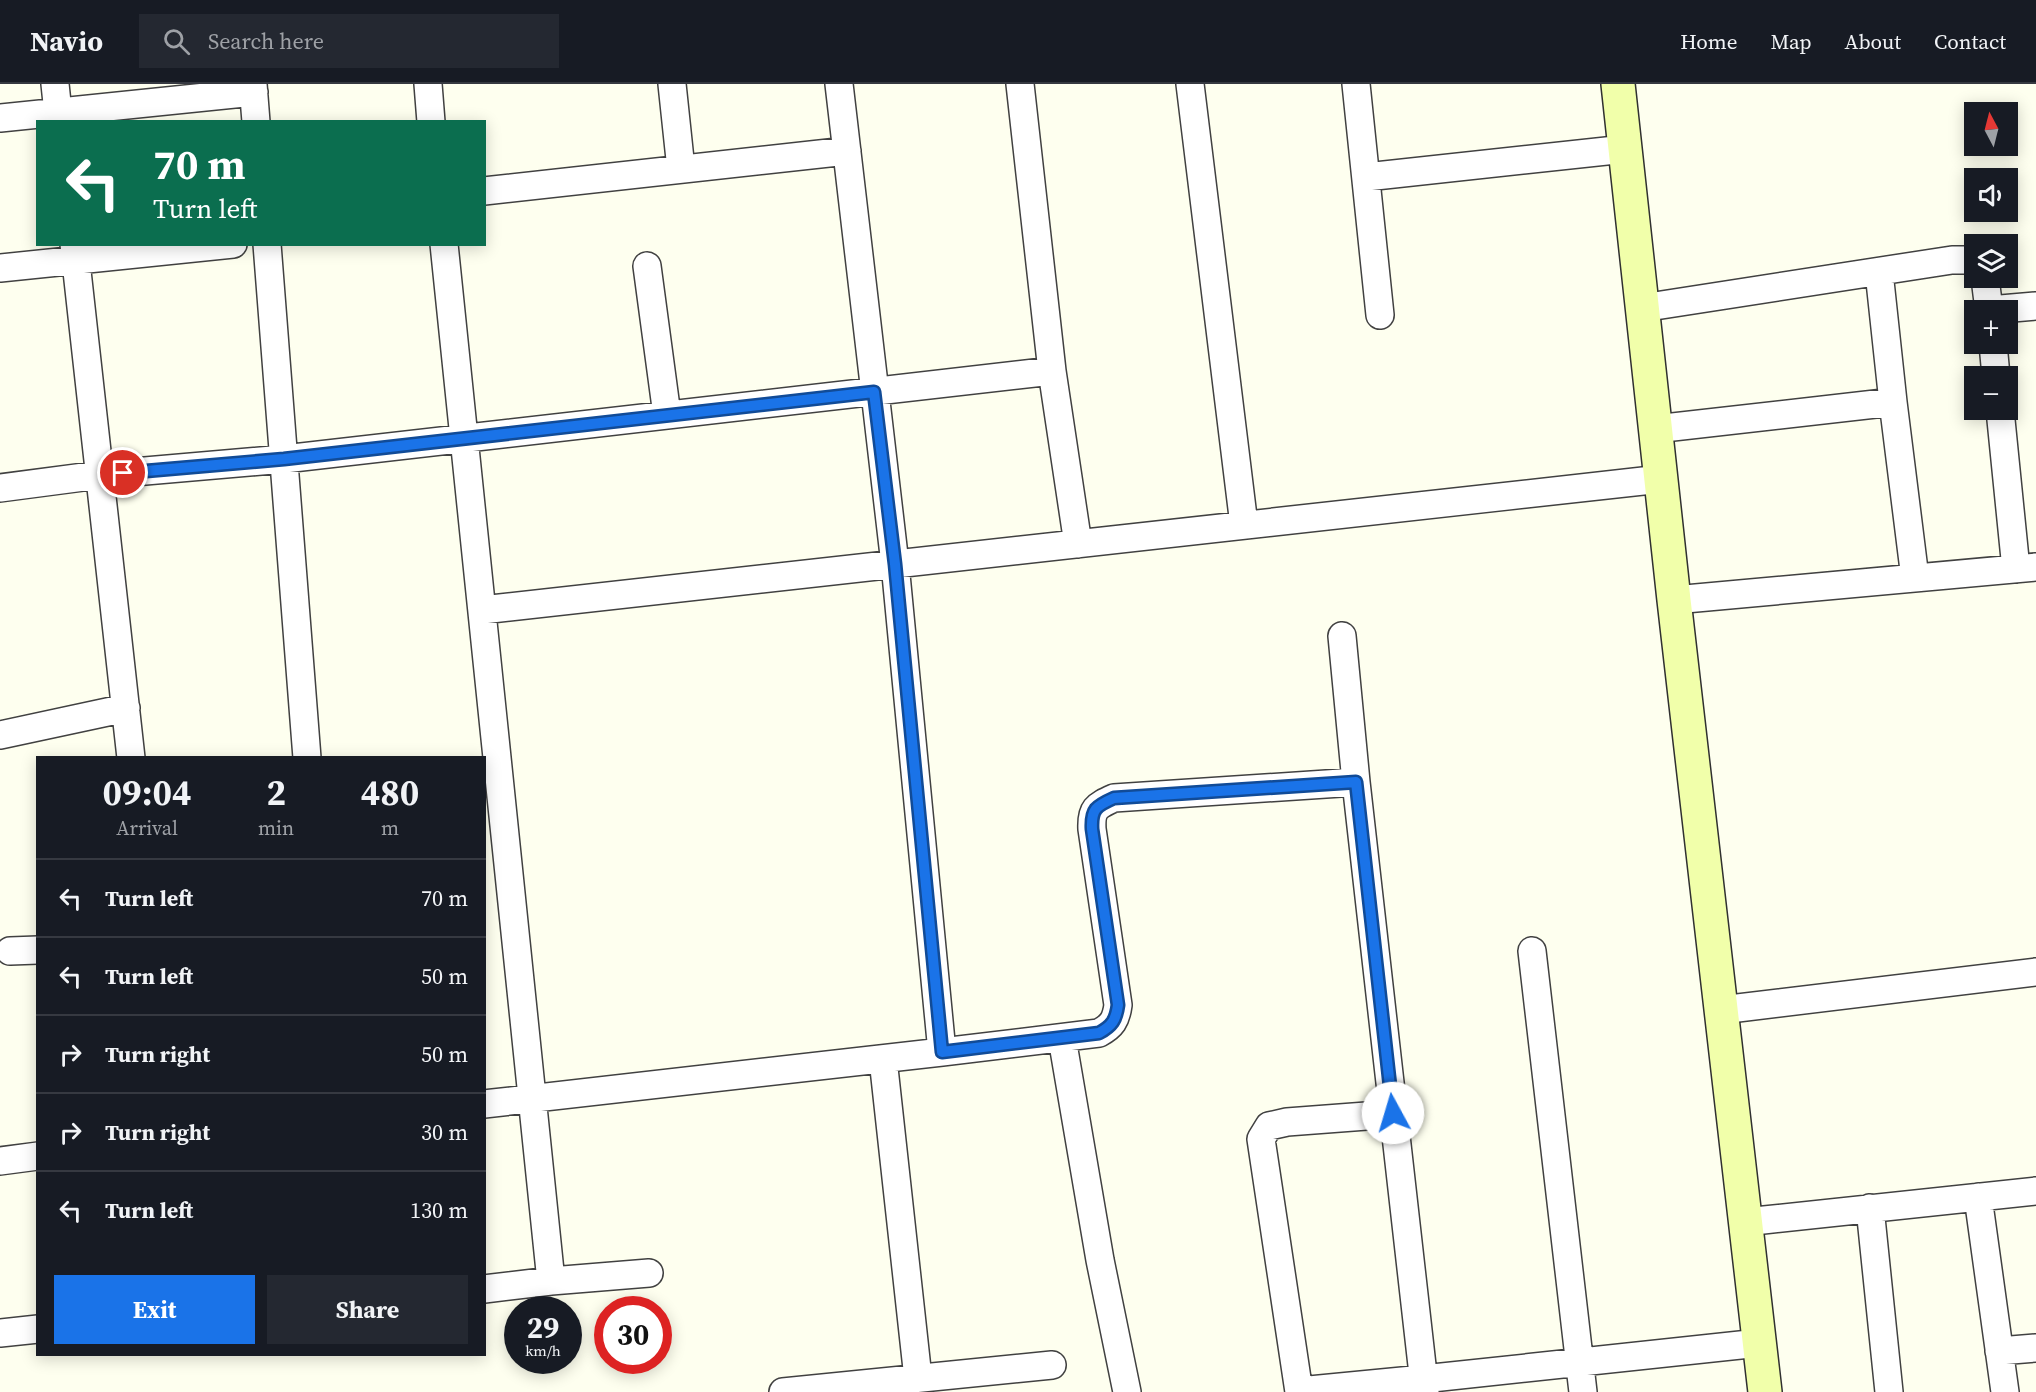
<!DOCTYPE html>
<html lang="en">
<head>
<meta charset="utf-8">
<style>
  :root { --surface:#171b24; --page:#242831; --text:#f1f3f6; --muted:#9ea1a6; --line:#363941; --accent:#1a73e8 }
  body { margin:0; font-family:"Source Serif 4",serif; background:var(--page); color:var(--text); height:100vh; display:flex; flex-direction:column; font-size:22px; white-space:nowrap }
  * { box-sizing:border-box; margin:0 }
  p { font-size:20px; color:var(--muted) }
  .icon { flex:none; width:33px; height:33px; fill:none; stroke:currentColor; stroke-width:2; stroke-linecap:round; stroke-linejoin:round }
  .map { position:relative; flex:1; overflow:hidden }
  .side { position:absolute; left:36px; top:672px; width:450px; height:600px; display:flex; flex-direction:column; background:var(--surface); border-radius:0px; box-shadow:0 3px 15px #0003 }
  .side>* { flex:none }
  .banner { position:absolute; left:36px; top:36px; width:450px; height:126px; border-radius:0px; box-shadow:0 3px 15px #0003; background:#0b6e4f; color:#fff; overflow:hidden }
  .needle { width:39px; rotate:353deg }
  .tools { position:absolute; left:1964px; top:18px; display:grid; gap:12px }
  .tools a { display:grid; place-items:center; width:54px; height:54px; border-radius:0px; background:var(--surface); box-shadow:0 3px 15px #0003; font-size:30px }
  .speed { position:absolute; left:504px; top:1212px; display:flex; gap:12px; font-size:30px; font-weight:700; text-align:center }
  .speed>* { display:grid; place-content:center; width:78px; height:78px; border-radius:50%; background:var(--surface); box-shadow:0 3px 15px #0003; line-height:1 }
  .speed small { font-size:15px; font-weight:400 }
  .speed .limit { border:9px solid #d22; background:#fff; color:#111 }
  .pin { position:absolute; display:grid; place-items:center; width:51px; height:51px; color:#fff; margin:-26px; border:3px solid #fff; border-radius:50%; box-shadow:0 2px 6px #0007 }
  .me { position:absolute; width:66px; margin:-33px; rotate:354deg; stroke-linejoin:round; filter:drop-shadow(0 0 4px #0008) }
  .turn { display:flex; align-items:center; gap:21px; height:126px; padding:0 18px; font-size:27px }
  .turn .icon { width:78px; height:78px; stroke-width:2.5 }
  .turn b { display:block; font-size:42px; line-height:51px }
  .eta { display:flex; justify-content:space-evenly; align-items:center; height:102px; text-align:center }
  .eta b { font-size:36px; font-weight:700; line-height:42px }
  .cta { display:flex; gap:12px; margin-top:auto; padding:12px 18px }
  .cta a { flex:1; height:69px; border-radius:0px; background:var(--accent); color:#fff; font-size:24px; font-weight:700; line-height:69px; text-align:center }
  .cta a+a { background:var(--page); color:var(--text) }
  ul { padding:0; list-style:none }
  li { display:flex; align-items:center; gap:18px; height:78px; padding:0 18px; border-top:2px solid var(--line) }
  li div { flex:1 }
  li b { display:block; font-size:22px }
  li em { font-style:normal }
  header { display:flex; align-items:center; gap:36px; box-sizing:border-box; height:84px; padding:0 30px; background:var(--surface); border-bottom:2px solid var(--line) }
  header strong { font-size:28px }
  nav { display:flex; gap:33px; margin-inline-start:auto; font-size:21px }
  .search { width:420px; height:54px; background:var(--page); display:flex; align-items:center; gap:15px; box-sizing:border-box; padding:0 21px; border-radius:0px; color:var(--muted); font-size:22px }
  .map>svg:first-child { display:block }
</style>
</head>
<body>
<header>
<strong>Navio</strong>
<div class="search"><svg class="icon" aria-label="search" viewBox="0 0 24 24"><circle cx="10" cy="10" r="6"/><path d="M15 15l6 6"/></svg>Search here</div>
<nav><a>Home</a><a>Map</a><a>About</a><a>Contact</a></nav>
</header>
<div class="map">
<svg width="2036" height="1308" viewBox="0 0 2036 1308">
  <rect width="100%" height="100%" fill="#feffef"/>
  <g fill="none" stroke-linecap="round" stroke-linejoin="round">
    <defs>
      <path id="street" d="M55 0 59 38
        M253 0 256 38
        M428 0 431 38
        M672 0 681 85
        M839 0 895 480 942 968
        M1020 0 1052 287 1078 460
        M1190 0 1244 441
        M1356 0 1380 231
        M0 34 254 8
        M1366 93 1625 65
        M484 107 847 67
        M74 160 131 674
        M267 160 307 674
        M444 160 551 1197
        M647 182 667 331
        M0 184 233 160
        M1879 188 1893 318 1915 494
        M1985 194 1989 226 2036 222
        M1642 224 1952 176H1967L1974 179
        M1993 260 1996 292
        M2000 326 2016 485
        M1655 345 1893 318
        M0 404 99 391 284 375 1052 287
        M1674 516 2036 483
        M482 526 1661 395
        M1342 552 1356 698 1425 1308
        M0 651 126 624
        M10 867 38 866
        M1532 867 1583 1308
        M1721 926 2036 888
        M1062 954 1100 1176 1127 1308
        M883 975 918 1294
        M484 1020 942 968 1099 949C1112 942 1116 936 1118 921L1092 745C1091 725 1096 722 1114 714L1356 698
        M0 1077 38 1072
        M1978 1113 2005 1308
        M1870 1124 1889 1308
        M1745 1138 2036 1107
        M484 1205 551 1197 649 1189
        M0 1249 38 1245
        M1999 1267 2036 1264
        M1299 1307 1423 1295 1759 1259
        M783 1308 1052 1281
        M1299 1308 1261 1055 1269 1042 1287 1038 1393 1030"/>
      <path id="secondary" d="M1618 0 1674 516 1765 1308"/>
    </defs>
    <use href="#street" stroke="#414141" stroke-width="30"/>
    <use href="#secondary" stroke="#303030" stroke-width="36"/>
    <use href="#street" stroke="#fff" stroke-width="27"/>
    <use href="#secondary" stroke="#f1ffaa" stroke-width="33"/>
  </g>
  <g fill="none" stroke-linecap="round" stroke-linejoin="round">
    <defs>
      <path id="route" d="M123 389 284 375 874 308 895 480 942 968 1099 949C1112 942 1116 936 1118 921L1092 745C1091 725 1096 722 1114 714L1356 698 1393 1029"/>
    </defs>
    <use href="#route" stroke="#114b97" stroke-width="15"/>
    <use href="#route" stroke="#1a73e8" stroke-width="10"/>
  </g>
</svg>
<div class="tools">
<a><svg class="needle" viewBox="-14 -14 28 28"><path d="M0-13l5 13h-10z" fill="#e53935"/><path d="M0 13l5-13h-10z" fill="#9ea1a6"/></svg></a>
<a><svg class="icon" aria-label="sound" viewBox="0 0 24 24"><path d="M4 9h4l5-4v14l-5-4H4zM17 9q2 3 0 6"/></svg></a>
<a><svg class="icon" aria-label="layers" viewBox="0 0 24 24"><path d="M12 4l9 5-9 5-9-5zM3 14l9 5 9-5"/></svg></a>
<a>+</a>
<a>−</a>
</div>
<div class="speed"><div>29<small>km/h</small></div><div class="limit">30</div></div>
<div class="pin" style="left:123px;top:389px;background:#d93025"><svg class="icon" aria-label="arrive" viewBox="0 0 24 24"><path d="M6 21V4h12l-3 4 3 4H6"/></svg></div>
<svg class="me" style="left:1393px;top:1029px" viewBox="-20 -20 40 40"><circle r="19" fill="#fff"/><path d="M0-13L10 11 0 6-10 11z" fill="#1a73e8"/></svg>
<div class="banner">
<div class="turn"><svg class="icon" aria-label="left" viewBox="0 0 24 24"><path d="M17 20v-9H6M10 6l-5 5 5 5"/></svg><div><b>70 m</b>Turn left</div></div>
</div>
<section class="side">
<div class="eta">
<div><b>09:04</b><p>Arrival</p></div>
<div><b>2</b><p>min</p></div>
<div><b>480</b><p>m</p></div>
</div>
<ul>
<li><svg class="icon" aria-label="left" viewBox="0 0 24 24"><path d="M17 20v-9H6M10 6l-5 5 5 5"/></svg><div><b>Turn left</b></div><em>70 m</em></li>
<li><svg class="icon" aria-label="left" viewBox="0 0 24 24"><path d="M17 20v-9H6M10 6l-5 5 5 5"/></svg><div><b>Turn left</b></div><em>50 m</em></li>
<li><svg class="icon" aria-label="right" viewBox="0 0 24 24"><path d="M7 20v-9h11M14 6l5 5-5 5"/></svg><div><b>Turn right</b></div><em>50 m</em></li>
<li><svg class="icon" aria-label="right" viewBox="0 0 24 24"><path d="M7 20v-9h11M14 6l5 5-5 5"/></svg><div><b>Turn right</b></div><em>30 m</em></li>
<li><svg class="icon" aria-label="left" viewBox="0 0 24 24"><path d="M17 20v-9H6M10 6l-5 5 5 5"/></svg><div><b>Turn left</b></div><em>130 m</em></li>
</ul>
<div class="cta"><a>Exit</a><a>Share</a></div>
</section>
</div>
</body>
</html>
